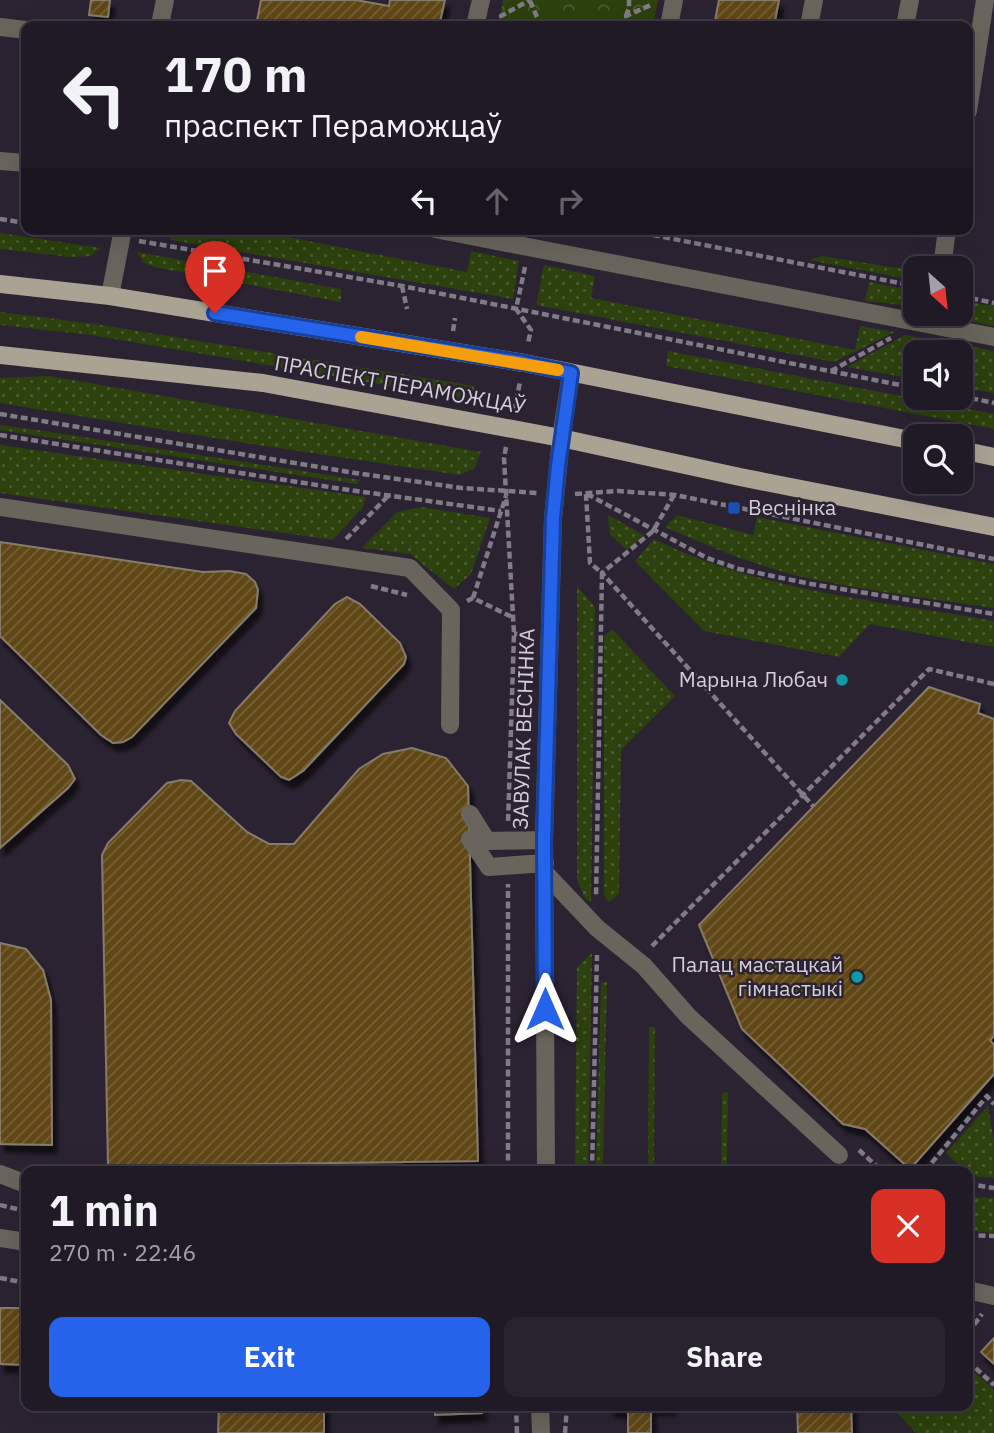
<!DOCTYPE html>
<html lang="en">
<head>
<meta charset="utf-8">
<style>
  :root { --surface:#201a26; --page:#28232e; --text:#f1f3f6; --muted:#a2a1a7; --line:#3d3843; --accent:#2563eb }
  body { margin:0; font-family:"IBM Plex Sans",sans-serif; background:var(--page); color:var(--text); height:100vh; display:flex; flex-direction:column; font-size:26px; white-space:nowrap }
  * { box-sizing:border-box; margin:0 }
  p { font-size:23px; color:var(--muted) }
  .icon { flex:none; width:38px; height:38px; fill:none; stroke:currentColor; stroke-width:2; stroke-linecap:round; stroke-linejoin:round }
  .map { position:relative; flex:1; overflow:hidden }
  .drawer { position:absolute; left:21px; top:1166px; width:952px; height:245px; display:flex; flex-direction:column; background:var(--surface); border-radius:14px; box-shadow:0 7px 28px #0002,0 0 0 2px var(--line) }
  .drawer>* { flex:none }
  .top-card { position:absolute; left:21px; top:21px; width:952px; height:214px; border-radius:14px; box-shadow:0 7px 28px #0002,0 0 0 2px var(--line); background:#201a26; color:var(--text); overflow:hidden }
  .needle { width:46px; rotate:153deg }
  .fabs { position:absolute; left:903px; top:256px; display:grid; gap:14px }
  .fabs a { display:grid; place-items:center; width:70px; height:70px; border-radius:14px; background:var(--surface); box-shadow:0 7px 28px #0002,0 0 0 2px var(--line); font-size:35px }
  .pin { position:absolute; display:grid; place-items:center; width:60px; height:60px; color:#fff; margin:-72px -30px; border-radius:50% 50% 50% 0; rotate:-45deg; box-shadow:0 0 7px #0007 }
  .pin .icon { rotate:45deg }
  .me { position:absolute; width:77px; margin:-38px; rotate:0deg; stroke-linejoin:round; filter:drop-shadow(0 0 5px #0008) }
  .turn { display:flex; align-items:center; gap:24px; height:147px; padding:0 28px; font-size:32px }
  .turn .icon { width:91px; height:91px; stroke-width:2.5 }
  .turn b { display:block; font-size:49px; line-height:60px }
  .lanes { display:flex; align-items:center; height:66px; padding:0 28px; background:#0003; justify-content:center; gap:35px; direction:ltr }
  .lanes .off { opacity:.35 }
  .round { display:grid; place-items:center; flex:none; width:74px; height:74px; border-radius:14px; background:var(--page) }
  .headline { display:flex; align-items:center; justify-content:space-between; height:119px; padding:0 28px }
  h1 { font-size:42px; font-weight:700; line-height:52px }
  .button { display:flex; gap:14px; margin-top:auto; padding:14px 28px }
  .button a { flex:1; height:80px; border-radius:14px; background:var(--accent); color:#fff; font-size:28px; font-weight:700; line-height:80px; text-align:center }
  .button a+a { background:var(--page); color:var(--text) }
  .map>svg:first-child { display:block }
</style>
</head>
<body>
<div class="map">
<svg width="994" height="1433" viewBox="0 0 994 1433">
  <defs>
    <pattern id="grass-dots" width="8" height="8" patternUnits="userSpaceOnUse" patternTransform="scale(1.75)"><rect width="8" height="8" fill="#2c410d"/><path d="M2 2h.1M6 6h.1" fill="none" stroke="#4a5b30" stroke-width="1.8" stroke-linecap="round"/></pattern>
    <pattern id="park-crowns" width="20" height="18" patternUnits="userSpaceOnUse" patternTransform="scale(1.75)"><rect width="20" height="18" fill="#2c410d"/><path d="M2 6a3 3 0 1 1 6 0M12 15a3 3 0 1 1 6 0" fill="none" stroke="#4a5b30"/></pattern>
    <pattern id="building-hatch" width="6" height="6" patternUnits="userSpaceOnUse" patternTransform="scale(1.75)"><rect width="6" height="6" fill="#614717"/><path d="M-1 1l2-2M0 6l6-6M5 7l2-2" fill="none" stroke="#776038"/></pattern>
    <filter id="shadow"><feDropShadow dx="4.5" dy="8" stdDeviation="2" flood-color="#0009"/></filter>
  </defs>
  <rect width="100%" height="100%" fill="#2b2332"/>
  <path fill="url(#grass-dots)" d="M173 229H247L467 272 471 251 519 261 513 299 171 240Z
    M0 233 101 248 91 256 70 257 0 249Z
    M137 252 341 289V302L154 267 144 263Z
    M822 256 910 270 914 280 809 260Z
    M544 265 595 276 591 298 855 350 860 326 895 332 834 362 536 305Z
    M869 282 915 291V304L902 305 865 301Z
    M974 303 994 306V326L970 321Z
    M0 312 95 324 474 386 473 400 91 335 0 325Z
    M905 335 951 343 950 352H915V379L847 367Z
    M966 345 994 351V393L966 388 961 380Z
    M668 351 994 414V429L666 366Z
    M50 376 481 452 475 468 460 475 258 445 0 403V378Z
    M0 425 44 431 360 480 356 484 0 430Z
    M0 445 366 497 363 507 333 540 0 493Z
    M421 507 490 518 471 574 454 589 410 554 362 548 397 512Z
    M608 515 644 535 627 550 610 535Z
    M677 515 753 535 757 517 994 564V608C934 599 872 592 812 579 761 568 712 548 665 527Z
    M654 539C759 591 880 601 994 621V647L870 624 839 657 704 631 635 561Z
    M577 586 595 607 591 902 584 898 577 879Z
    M612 629 675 696 621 750 619 894 609 902 604 896V637Z
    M592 953 588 1171H575L577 967Z
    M607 982 603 1171H596L601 983Z
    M649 1027H655L654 1171H648Z
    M728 1092 727 1171H721L722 1093Z
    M988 1106 994 1141V1178L971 1176 946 1153Z
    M968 1197 994 1198V1233L968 1231Z
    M968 1366 994 1390V1433H916L890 1405H968Z"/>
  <path fill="url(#park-crowns)" d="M503 0H658L653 26H498Z"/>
  <path fill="url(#building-hatch)" stroke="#877c6b" stroke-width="2" filter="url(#shadow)" d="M91 0H110L108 17 89 15Z
    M261 0H356L389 6 390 0H445L439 26H256Z
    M719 0H779L774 26H714Z
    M0 542 203 572 229 571 246 574 255 582 258 590 256 608 132 737 123 742 113 743 101 735 0 636Z
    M347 597 360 604 400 643 406 657 404 664 303 771 289 780 281 777 236 734 229 723 235 711 335 604Z
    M929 687 980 704 978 713 994 719V1036L990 1040 994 1045V1074L910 1169 865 1129 843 1124 742 1029 699 925Z
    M0 700 68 765 75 779 68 788 0 848Z
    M412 748 446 758 468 786 478 1161 108 1166 102 855 108 843 167 783 181 780 191 781 247 832 269 844H294L359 769 383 754Z
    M0 943 26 949 43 970 51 1000 52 1145 0 1144Z
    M0 1308H26V1365L0 1364Z
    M994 1338V1364L981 1352Z
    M219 1405H324V1433H218Z
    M435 1405H481L482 1413 435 1415Z
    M611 1405H670V1407H651V1433H628V1410L611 1409Z
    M797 1405H851L852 1433H798Z"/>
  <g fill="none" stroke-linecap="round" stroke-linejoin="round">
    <path stroke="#817b87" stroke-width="4.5" stroke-dasharray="7 3.5" stroke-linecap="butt" d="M530 1 541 26
      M508 26 501 16 530 0
      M622 26 629 8V0
      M633 26 626 16 653 4
      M774 26H776
      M0 219 26 223
      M65 229 103 235
      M622 229 915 286
      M139 241 402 286 915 388
      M525 267 516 309 531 330 528 343
      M402 286 407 309
      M961 296 994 303
      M453 331 455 318
      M831 371 891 338
      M961 396 994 403
      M514 411 520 382
      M0 414 355 473 462 488 538 493
      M0 435 342 489 501 511
      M506 447 504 458 514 634 508 823
      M575 494 618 491 675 495 994 559
      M586 494 590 563 602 573 596 897
      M587 494 707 558 739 569 811 584 994 614
      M674 495 653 531 602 573 813 806
      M346 539 389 495
      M371 586 407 595
      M473 598 506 496
      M467 601 473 598 512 617
      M514 634H530
      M652 946 929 669 994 684
      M859 1150 882 1171
      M508 1171V884
      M592 1171 597 955
      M925 1171 987 1096 994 1104
      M968 1184 994 1188
      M0 1205 26 1211
      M968 1235 994 1236
      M0 1278 26 1283
      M968 1333 982 1314
      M968 1361 994 1385
      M516 1405 517 1433
      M565 1433 567 1405"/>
    <path stroke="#69655d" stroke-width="18" d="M160 25 165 0
      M475 26 481 0
      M669 26 674 0
      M809 26 814 0
      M905 26 910 0
      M0 27 26 30
      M968 111 985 0
      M0 161 26 163
      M435 229 994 337
      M942 268 947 229
      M110 296 123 229
      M0 507 410 568 451 610 450 725
      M470 814 487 841 544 840
      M470 839 489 867 545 863
      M545 873 597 928 644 966 688 1016 839 1155
      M546 1171 544 840 553 518 561 438 571 373
      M0 1174 26 1184
      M0 1238 26 1242
      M968 1290 994 1296
      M540 1405 541 1433"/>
    <path stroke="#aaa292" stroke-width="18" d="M0 284 110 296 524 363 915 441
      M0 355 263 383 561 438 740 477 994 527
      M961 450 994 457"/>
  </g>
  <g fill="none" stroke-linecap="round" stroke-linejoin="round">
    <defs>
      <path id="route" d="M215 313 524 363 571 373 558 466 553 518 544 840 545 1009"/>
    </defs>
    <use href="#route" stroke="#184099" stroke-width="18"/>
    <use href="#route" stroke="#2563eb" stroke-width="12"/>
    <path stroke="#f59e0b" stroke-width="12" d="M361 337 558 370"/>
  </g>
  <rect fill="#1a4fb4" stroke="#2b2332" stroke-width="2.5" x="727" y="501" width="14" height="14" rx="3.5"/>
  <g fill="#0f9aa8" stroke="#2b2332" stroke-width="2.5">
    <circle cx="842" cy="680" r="7"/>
    <circle cx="857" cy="977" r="7"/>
  </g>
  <g text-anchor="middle" stroke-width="5" stroke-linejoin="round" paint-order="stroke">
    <g font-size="21" fill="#d4cfd9" stroke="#2b2332">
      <text transform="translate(400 385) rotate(10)" y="7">ПРАСПЕКТ ПЕРАМОЖЦАЎ</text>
      <text transform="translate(524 729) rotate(-88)" y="7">ЗАВУЛАК ВЕСНІНКА</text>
    </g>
    <g font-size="21" fill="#d4cfd9" stroke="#2b2332" text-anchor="end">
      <text x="748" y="515" text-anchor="start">Веснінка</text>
      <text x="828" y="687">Марына Любач</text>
      <text x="843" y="972">Палац мастацкай<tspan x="843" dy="24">гімнастыкі</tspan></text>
    </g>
  </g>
</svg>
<div class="fabs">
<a><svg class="needle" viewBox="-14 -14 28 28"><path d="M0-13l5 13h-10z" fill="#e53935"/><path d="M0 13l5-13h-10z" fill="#a2a1a7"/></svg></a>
<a><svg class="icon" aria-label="sound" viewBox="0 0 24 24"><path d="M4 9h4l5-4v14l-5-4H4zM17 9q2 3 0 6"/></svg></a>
<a><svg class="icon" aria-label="search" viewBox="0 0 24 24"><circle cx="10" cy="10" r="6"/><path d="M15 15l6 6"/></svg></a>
</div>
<div class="pin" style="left:215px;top:313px;background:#d93025"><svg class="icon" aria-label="arrive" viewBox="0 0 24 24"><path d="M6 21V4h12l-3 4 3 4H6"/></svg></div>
<svg class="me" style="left:545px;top:1009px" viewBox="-20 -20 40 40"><path d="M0-17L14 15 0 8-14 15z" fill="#2563eb" stroke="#fff" stroke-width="4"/></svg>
<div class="top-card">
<div class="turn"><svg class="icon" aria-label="left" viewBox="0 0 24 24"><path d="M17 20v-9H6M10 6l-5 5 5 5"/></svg><div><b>170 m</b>праспект Пераможцаў</div></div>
<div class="lanes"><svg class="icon" aria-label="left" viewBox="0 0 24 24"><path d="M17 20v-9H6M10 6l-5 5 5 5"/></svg><svg class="icon off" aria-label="ahead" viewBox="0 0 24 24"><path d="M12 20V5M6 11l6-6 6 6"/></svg><svg class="icon off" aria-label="right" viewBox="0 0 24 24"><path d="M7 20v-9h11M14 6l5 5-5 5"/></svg></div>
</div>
<section class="drawer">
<div class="headline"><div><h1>1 min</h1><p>270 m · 22:46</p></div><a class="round" style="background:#d93025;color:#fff"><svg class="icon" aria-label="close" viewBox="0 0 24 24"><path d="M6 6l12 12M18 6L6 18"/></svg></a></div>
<div class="button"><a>Exit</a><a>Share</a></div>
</section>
</div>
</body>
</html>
